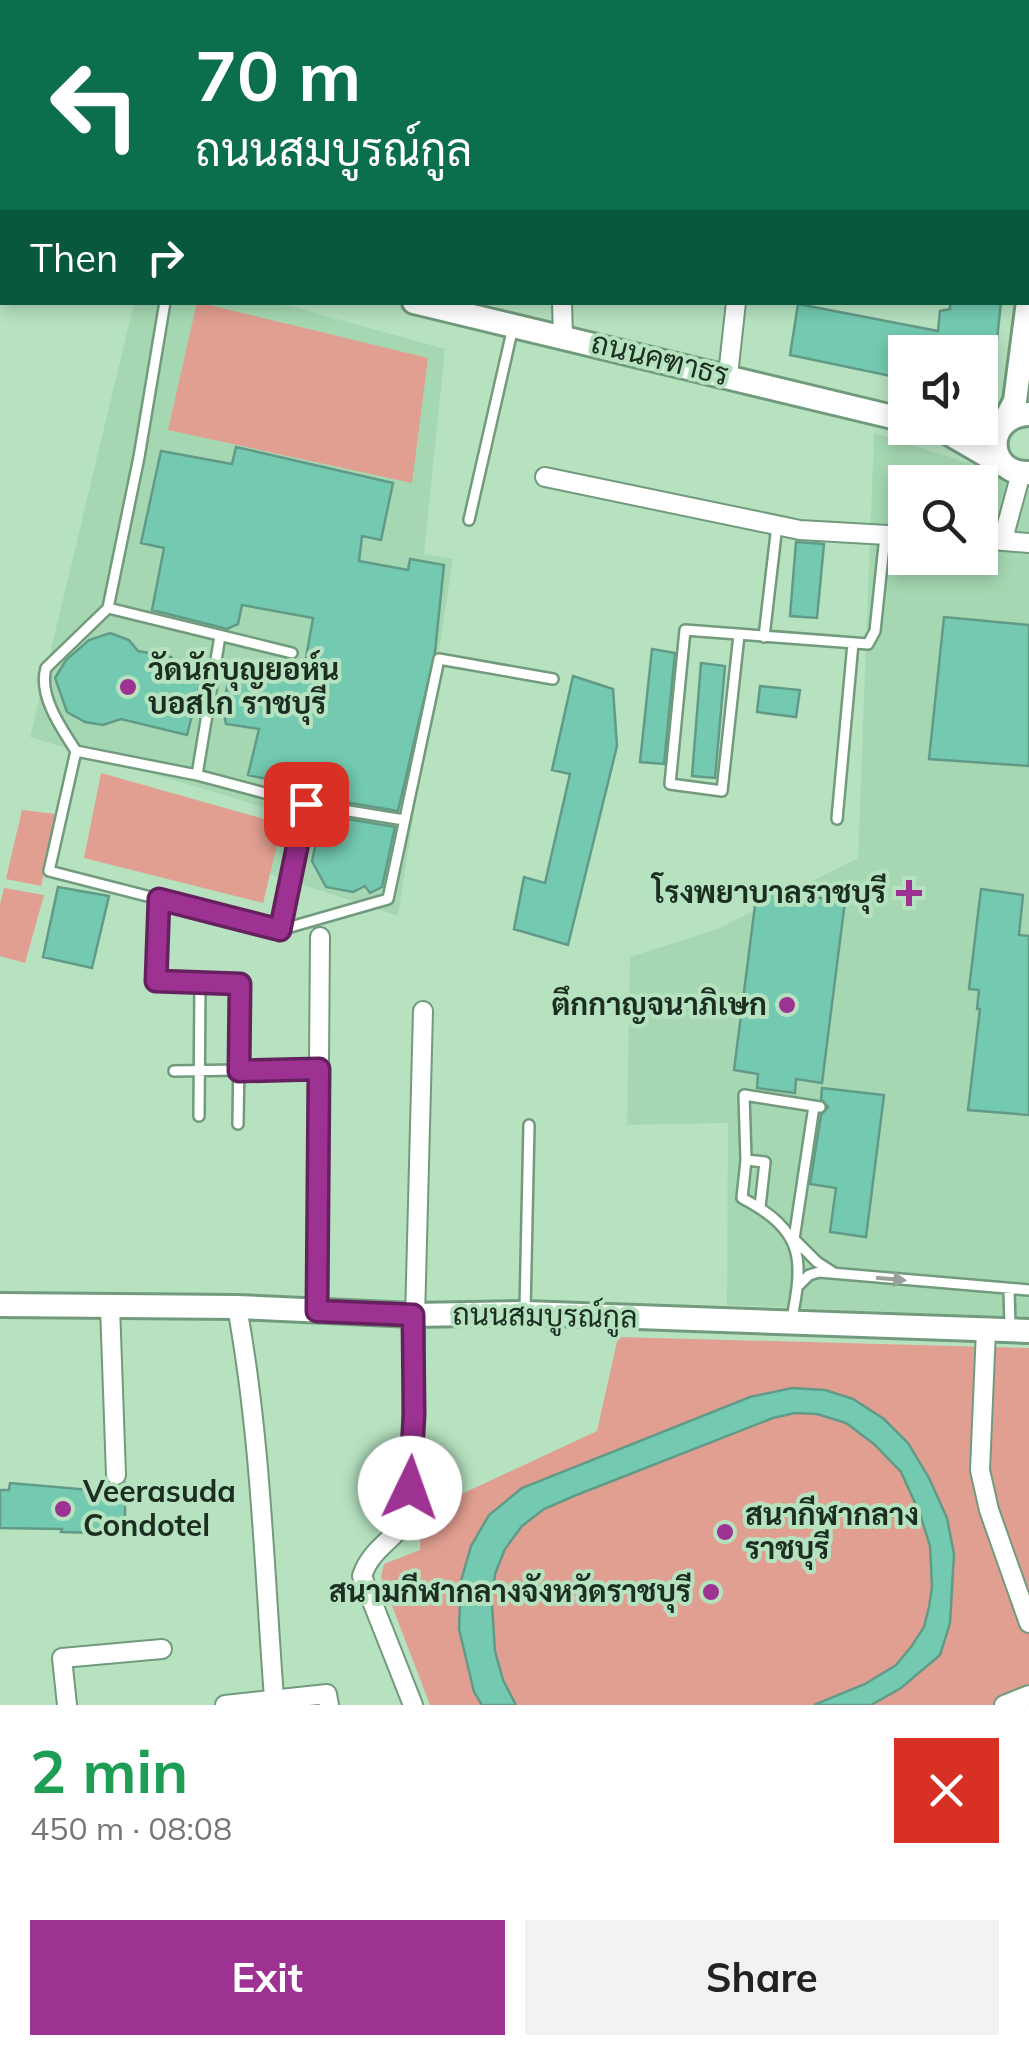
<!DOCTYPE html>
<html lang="en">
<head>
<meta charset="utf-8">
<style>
  :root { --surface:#fff; --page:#f2f2f2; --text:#222; --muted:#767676; --accent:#9e3292 }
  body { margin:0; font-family:Mulish,Sarabun,sans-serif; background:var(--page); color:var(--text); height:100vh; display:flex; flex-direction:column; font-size:38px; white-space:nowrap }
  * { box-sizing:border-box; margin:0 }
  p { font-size:32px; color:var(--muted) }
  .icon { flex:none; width:55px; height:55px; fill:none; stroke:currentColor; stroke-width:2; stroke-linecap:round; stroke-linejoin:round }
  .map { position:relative; height:1705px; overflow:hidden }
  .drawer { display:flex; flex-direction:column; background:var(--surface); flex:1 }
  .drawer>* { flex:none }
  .banner { position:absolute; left:0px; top:0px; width:1030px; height:305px; box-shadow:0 5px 15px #0003; background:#0b6e4f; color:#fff; overflow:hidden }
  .controls { position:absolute; left:888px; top:335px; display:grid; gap:20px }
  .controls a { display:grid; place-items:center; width:110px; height:110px; border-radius:0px; background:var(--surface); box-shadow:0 5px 15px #0003; font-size:50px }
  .pin { position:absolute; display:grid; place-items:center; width:85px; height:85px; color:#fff; margin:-42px; border-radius:20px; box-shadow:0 5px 15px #0006 }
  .me { position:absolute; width:110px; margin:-55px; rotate:3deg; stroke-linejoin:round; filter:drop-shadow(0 0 8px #0008) }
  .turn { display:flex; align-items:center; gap:35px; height:210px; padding:0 30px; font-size:45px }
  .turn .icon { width:130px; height:130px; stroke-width:2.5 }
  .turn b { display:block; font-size:70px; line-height:85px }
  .then { display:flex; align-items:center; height:95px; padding:0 30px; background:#0003; gap:20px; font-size:38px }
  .round { display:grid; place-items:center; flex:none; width:105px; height:105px; border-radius:0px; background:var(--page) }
  .headline { display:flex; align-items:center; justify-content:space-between; height:170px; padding:0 30px }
  h1 { font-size:60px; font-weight:700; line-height:75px; color:#1e9e55 }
  .primary-button { display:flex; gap:20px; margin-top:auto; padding:20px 30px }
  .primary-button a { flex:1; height:115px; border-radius:0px; background:var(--accent); color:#fff; font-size:40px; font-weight:700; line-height:115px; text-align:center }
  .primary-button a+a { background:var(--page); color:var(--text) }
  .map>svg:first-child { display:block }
</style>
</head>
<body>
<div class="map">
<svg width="1029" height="1705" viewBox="0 0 1029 1705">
  <rect width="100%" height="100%" fill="#b6e2c0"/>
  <path fill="#a5d8b2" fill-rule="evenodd" d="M134 303H279L445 349 424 554 453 559 398 916 267 873 280 812 30 737Z
    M874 433 1029 482V1317L727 1305 728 1123 627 1125 630 957 718 929 858 858ZM905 482H980V558H905Z"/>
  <path fill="#e19f91" d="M197 302 428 358 412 483 168 430Z
    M101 773 282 824 263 903 84 858Z
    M22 810 56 814 41 886 6 879Z
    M4 888 44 895 25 963 0 956V904Z
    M618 1337 1029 1348V1705H430L381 1577 384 1564 420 1550 421 1513 597 1431Z"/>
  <path fill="#74cab1" stroke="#629a88" stroke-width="2.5" d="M950 302H1001L993 378 981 408 980 352H905V379L790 355 798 304 938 331 940 311 950 309Z
    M236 447 393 483 381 540 362 536 359 561 408 570 410 559 444 565 435 652 398 811 333 800 334 793 248 775 259 729 226 724 223 709 230 672 242 662 278 669 277 676 303 675 313 618 242 605 238 624 227 629 152 610 164 548 141 543 161 451 232 464Z
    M796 542 824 544 817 618 790 616Z
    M944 617 1029 625V766L929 759Z
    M110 633 129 640 138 651 171 657 182 669 202 675 187 735 121 719 103 725 85 722 67 712 55 678 66 660 89 640Z
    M652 649 675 653 664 764 640 762Z
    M701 663 725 666 715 778 692 776Z
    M573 676 613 689 617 746 568 945 514 929 524 877 545 883 570 774 552 770Z
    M760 686 800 690 796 717 757 712Z
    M330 816 395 827 382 887 370 893 365 886 353 892 326 887 312 861 317 838 328 827Z
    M58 887 109 896 92 968 43 957Z
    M981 889 1023 895 1019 935 1029 936V1115L968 1110 980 1009H977L979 990 969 989Z
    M757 890 845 901 822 1083 796 1079 795 1093 757 1088 758 1074 734 1070Z
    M822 1088 884 1095 866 1237 830 1232 836 1188 810 1184 821 1115 828 1107 821 1099Z
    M792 1388 825 1390 853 1399 884 1419 908 1443 929 1478 947 1518 954 1554 950 1623 940 1655 901 1688 871 1705H814L865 1684 896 1665 911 1647 924 1627 929 1607 932 1587 930 1546 920 1514 901 1472 874 1444 846 1423 817 1414 795 1413 773 1418 574 1496 544 1509 522 1526 505 1549 495 1574 492 1605 495 1651 503 1680 516 1705H482L474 1692 459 1629 461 1581 471 1546 489 1515 522 1488 750 1397Z
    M103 1482 115 1487 125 1483V1532L98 1529V1533L61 1532 62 1529 0 1528V1490H9L10 1483 102 1491Z"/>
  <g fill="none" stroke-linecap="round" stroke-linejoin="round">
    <defs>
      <path id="service" d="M906 2V0
        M165 302 139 457 108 608 292 653
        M469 520 513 327
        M739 635 722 791 670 784 685 630 868 644 875 631 885 536
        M220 636 197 775 76 751 49 871 280 930 388 899 439 659 553 679
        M764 637 777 525
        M76 751C61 728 38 695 46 668L108 608
        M197 775 306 804 280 930
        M306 804 404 820
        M837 819 853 643
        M159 899 156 981 240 984 238 1124
        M174 1071 319 1069
        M814 1106 794 1239 817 1262 834 1273
        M199 1116 200 983
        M746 1160 765 1162 760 1207
        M799 1285 809 1275 819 1272 1029 1290
        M1009 1289 1010 1326
        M525 1310 529 1125
        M791 1323C804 1259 805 1231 742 1198L746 1160 744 1095 820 1107"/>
      <path id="minor" d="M56 0V2
        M175 0V2
        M410 0V2
        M556 0V2
        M752 0V2
        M294 2 303 0
        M562 302 563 336
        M728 375 736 302
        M545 477 800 530 905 536
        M980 539 1029 543
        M1003 539 1021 473
        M110 1306 116 1475
        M237 1307C261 1438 264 1566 274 1698
        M317 1311 320 937
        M986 1330 980 1470 989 1510 1029 1623
        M67 1705 62 1658 162 1649
        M225 1705 327 1694 329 1705
        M413 1705 362 1576C372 1545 399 1540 410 1510L423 1011
        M1004 1705 1029 1695"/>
      <path id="tertiary" d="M0 202H2
        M414 302 905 420
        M1029 414C983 416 986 475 1029 473
        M1004 422 1015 401 1029 294
        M941 429 1003 465
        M0 1305 237 1307 413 1315 525 1313 1029 1331"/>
    </defs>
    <use href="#service" stroke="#719b7c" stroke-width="14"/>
    <use href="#minor" stroke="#719b7c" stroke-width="22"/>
    <use href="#tertiary" stroke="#719b7c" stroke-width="28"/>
    <use href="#service" stroke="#fff" stroke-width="9"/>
    <use href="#minor" stroke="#fff" stroke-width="18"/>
    <use href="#tertiary" stroke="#fff" stroke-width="22"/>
  </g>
  <defs><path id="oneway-solid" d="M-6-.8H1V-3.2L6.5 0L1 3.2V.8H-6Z" transform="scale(2.5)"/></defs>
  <use fill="#99a09b" href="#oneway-solid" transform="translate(891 1279) rotate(5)"/>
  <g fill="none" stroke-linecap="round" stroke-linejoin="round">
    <defs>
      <path id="route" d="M306 804 280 930 159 899 156 981 240 984 239 1071 319 1069 317 1311 413 1315 414 1414 410 1488"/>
    </defs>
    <use href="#route" stroke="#67205f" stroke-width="25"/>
    <use href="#route" stroke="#9e3292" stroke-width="18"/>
  </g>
  <g fill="#9e3292" stroke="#b6e2c0" stroke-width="4">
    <circle cx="128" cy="687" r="10"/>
    <path d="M904 878h10v10h10v10h-10v10h-10v-10h-10v-10h10z"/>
    <circle cx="787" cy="1005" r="10"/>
    <circle cx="63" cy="1509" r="10"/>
    <circle cx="725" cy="1532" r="10"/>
    <circle cx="711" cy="1592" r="10"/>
  </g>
  <g text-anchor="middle" stroke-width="8" stroke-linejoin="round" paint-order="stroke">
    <g font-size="30" fill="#1c2d21" stroke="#b6e2c0">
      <text transform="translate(660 359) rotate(14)" y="10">ถนนคฑาธร</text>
      <text transform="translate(545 1316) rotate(1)" y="10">ถนนสมบูรณ์กูล</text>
    </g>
    <g font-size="30" font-weight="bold" fill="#1c2d21" stroke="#b6e2c0" text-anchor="start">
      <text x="148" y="680">วัดนักบุญยอห์น<tspan x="148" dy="34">บอสโก ราชบุรี</tspan></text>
      <text x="886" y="903" text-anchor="end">โรงพยาบาลราชบุรี</text>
      <text x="767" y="1015" text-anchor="end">ตึกกาญจนาภิเษก</text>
      <text x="83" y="1502">Veerasuda<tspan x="83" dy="34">Condotel</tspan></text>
      <text x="745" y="1525">สนากีฬากลาง<tspan x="745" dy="34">ราชบุรี</tspan></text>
      <text x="691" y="1602" text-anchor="end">สนามกีฬากลางจังหวัดราชบุรี</text>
    </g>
  </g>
</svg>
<div class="controls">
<a><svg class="icon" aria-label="sound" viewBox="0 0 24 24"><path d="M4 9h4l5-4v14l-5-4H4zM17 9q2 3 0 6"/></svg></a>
<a><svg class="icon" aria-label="search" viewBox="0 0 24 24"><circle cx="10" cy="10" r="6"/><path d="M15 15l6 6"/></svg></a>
</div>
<div class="pin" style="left:306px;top:804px;background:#d93025"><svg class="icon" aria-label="arrive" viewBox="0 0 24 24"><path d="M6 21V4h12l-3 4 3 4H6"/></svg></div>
<svg class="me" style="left:410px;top:1488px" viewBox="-20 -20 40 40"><circle r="19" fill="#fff"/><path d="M0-13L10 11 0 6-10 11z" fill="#9e3292"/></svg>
<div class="banner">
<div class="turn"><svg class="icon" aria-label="left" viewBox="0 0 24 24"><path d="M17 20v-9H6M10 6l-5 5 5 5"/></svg><div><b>70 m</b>ถนนสมบูรณ์กูล</div></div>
<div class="then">Then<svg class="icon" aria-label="right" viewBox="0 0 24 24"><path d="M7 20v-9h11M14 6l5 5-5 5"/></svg></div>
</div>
</div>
<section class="drawer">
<div class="headline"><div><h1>2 min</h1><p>450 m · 08:08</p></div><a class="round" style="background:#d93025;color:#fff"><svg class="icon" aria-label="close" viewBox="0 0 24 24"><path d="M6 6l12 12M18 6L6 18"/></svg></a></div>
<div class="primary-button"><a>Exit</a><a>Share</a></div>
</section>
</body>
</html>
